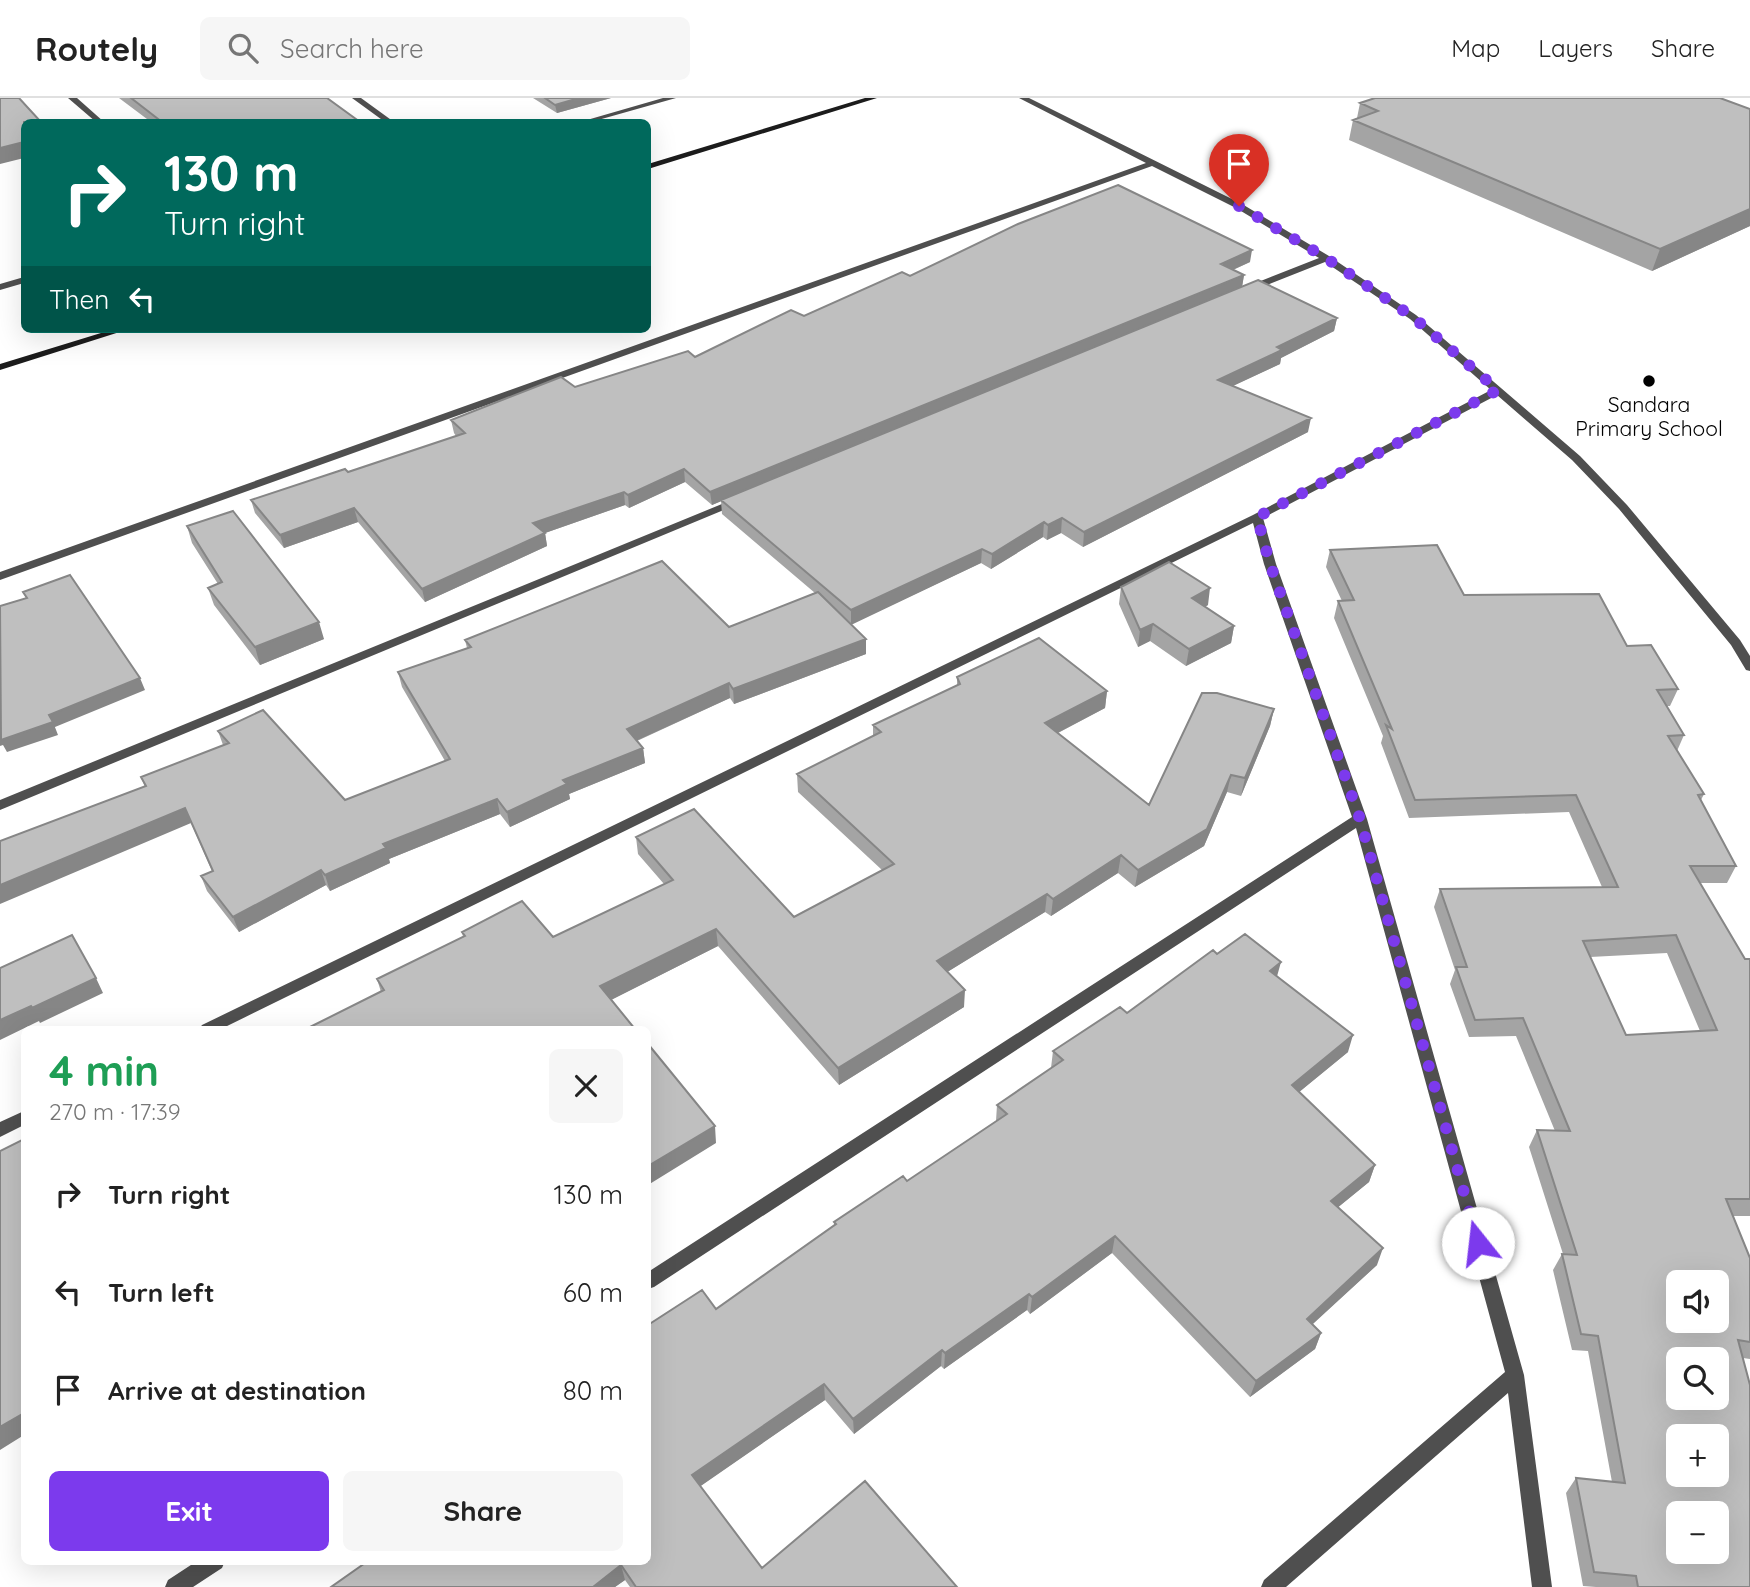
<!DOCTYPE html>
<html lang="en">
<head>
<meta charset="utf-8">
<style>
  :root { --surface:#fff; --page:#f6f6f6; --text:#222; --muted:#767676; --line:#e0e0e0; --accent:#7c3aed }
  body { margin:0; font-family:Quicksand,sans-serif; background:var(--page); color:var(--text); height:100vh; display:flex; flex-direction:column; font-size:26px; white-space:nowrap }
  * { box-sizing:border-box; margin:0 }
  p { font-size:23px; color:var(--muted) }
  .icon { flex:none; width:38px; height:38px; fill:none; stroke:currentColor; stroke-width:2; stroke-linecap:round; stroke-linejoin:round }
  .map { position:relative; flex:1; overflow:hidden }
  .panel { position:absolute; left:21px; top:928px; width:630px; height:539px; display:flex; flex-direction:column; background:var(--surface); border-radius:10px; box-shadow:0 7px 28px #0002 }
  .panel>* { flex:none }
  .hud { position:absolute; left:21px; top:21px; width:630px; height:214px; border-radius:10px; box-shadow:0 7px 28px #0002; background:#00695c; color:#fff; overflow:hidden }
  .tools { position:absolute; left:1666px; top:1172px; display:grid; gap:14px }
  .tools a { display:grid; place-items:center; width:63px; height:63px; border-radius:10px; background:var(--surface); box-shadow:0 7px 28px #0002; font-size:35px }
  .pin { position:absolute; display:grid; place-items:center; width:60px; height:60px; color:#fff; margin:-72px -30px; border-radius:50% 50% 50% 0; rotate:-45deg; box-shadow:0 0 7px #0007 }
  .pin .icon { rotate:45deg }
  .me { position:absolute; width:77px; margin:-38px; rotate:344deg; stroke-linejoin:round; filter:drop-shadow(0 0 5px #0008) }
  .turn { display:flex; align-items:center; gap:24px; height:147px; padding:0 28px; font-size:32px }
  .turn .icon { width:91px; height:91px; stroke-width:2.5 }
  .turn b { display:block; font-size:49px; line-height:60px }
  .then { display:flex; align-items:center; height:66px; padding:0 28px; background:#0003; gap:14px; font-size:26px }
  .round { display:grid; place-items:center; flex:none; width:74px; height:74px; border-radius:10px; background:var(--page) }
  .overview { display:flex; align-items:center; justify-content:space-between; height:119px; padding:0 28px }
  h1 { font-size:42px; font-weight:700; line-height:52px; color:#1e9e55 }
  .action { display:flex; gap:14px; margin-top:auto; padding:14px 28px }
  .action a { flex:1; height:80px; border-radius:10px; background:var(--accent); color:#fff; font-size:28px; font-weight:700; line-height:80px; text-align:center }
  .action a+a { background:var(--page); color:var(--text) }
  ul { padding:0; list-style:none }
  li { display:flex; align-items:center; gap:21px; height:98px; padding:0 28px }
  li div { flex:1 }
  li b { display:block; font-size:26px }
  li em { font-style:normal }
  header { display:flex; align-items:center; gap:42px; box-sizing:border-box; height:98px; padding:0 35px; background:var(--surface); border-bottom:2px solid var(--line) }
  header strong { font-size:33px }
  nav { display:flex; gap:38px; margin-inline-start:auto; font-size:24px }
  .search { width:490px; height:63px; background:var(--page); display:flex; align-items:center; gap:18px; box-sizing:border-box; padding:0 24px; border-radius:10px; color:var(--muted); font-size:26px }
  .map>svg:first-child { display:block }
</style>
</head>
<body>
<header>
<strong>Routely</strong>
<div class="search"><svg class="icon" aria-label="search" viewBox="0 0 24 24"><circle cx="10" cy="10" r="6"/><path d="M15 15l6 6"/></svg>Search here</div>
<nav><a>Map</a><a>Layers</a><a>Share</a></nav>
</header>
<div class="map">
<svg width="1750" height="1489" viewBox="0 0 1750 1489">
  <rect width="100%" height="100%" fill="#fff"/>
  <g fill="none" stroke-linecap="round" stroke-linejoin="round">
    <path fill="#4f4f4f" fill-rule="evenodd" d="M68 0H77L104 24H96Z
      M352 0H361L394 24H385Z
      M663 0H676L591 24H580Z
      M1019 0H1029L1242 106 1329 158 1416 217 1580 358 1627 407 1740 542 1750 558V573L1746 572 1731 547 1619 411 1572 362 1497 297 1263 420 1276 466 1367 721 1524 1277 1552 1489H1532L1508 1295 1286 1489H1261L1264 1482 1505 1274 1356 730 654 1189 648 1191V1174L1352 719 1264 466 1253 425 221 931H199L202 927 1253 417 1491 292 1410 221 1325 164 1249 194H1243V190L1319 160 1236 110 1152 68 0 482V474L1146 65Z
      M24 179V185L0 192V186Z
      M739 399 745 402 743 404 0 712V702Z
      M24 1013V1027L0 1039V1024Z
      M197 1463H225L222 1470 193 1489H165L168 1482Z"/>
    <path fill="#1c1c1c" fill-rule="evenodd" d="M865 0H877L648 71V66Z
      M114 231H129L0 272V266Z"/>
  </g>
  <path fill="#a4a4a4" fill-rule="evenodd" d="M119 0H327L360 24H151Z
    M533 0H611L557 15Z
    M1360 5 1750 11V128L1652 173 1349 42 1353 22 1357 20Z
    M1250 164 1233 172 1244 177 1242 189 1337 220 1334 233 1281 260 1280 266 1232 288 1308 334 1083 449 1061 435 1047 442 1043 439 991 471 981 465 851 526 866 556 734 606 730 600 637 643 643 650 645 665 569 696 570 701 510 729 500 716 389 761 390 765 330 793 326 787 239 834 207 793 201 778 212 773 191 725 145 689 141 679 223 647 218 633 345 702 445 663 402 589 398 574 467 550 465 542 729 529 815 495 722 416 721 403 712 407 685 384 629 410 625 407 545 435 547 448 425 504 358 424 284 450 255 415 251 402 348 374 456 338 454 335 451 322 575 289 695 259 910 178Z
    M187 428 324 541 260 567 214 507 208 490 218 486 192 445Z
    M1330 452 1464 497 1627 548 1678 591 1670 608H1667L1684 637 1677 653 1704 696 1701 702 1736 768 1727 785H1700L1745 861H1750V1118H1733L1750 1160V1261L1743 1260 1750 1489H1596L1583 1488 1566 1395 1576 1380 1612 1384 1588 1253 1572 1252 1553 1172 1562 1156H1563L1529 1049 1537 1032 1555 1033 1516 938 1469 939 1450 886 1455 872 1434 809 1440 791 1602 789 1569 714 1409 720 1381 645 1383 638 1334 520 1338 503H1342L1326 469ZM1667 855 1700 933 1626 937 1590 859Z
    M1121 489 1208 507 1205 509 1234 528 1231 545 1186 568 1150 543 1138 549 1119 506Z
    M957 579 1107 593 1105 610 1058 635 1149 707 1274 611 1270 628 1241 698 1227 694 1204 748 1135 789 1118 775 1051 818 1045 814 947 874 964 909 839 987 718 848 611 902 381 894 377 881 463 839 462 834 553 839 664 786 638 756 636 739 794 819 882 772 798 694 797 676 873 638V627L957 587Z
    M1217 856 1277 879 1348 954 1299 994 1375 1067 1369 1084 1338 1109 1377 1167 1312 1226 1321 1235 1315 1251 1250 1299 1112 1155 1030 1216 1027 1212 944 1271 941 1268 854 1336 825 1302 700 1388 762 1470 957 1489H630L625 1482 615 1489H331L648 1463 716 1211 834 1127V1124L907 1083 996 1023 997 1007 1051 970 1053 953 1127 915Z"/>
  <path fill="#868686" d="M579 0H611L557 15 555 7Z
    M24 44V60L0 66V50Z
    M1750 111V128L1652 173 1660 151Z
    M1252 152 1250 164 1219 178 1221 166Z
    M1244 177 1242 189 712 407 710 394Z
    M1337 220 1334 233 1281 260 1280 266 1216 296 1218 282 1277 249Z
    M1311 320 1308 334 1083 449 1084 434Z
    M684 371 685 384 629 410 628 397Z
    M624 394 625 407 545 435 547 448 425 504 422 491 533 425Z
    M354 410 358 424 284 450 280 437Z
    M1062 420 1061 435 1047 442 1048 427Z
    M1044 424 1043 439 991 471 992 456Z
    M982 451 981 465 851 527V512Z
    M1210 490 1208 507 1189 517 1192 500Z
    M319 524 324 541 260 567 255 549Z
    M1153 526 1150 543 1138 549 1140 532Z
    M1234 528 1231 545 1186 568 1189 551Z
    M866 541V556L734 606 733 591Z
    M140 580 145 592 55 629 49 617Z
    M729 585 730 600 629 646 627 631Z
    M1107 593 1105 610 1044 642 1045 625Z
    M1274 611 1270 628 1241 698 1245 680Z
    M53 624 58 637 7 654 3 647 0 648V638Z
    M643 650 645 665 569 696 570 701 510 729 507 714 563 682Z
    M1231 677 1227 694 1204 748 1135 789 1138 772Z
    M497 701 500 716 389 761 390 765 330 793 325 777 383 746Z
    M185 710 191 725 0 806V787Z
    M1121 757 1118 775 1051 818 1053 801Z
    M321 772 326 787 239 834 233 819Z
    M1047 796 1045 814 936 881 937 863Z
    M716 831 718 848 603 906 600 888Z
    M1281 864 1276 882 1270 873Z
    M96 880 103 895 40 925 39 923 0 942V922L31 908Z
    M965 892 964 909 839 987 838 970Z
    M1353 937 1348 954 1287 1004 1292 987Z
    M715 1028 716 1045 648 1087V1068Z
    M1375 1067 1369 1084 1325 1120 1331 1103Z
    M1115 1138 1112 1155 1030 1216 1032 1199Z
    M1383 1150 1377 1167 1301 1237 1307 1221Z
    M1029 1196 1027 1212 944 1271 945 1255Z
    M1321 1235 1315 1251 1250 1299 1256 1283Z
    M942 1252 941 1268 854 1336 853 1321Z
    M824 1286 825 1302 695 1392 692 1377Z
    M24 1315V1337L0 1352V1329Z
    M621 1467 625 1482 615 1489H593Z"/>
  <path fill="#bfbfbf" stroke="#868686" stroke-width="2" fill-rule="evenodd" d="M0 0H19L41 24H24V44L0 50Z
    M131 0H327L360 24H162Z
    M545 0H579L555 7Z
    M1375 0H1720L1750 11V111L1660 151 1353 22 1378 13 1360 5Z
    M1118 87 1252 152 1221 166 1244 177 710 394 684 371 628 397 624 394 533 425 545 435 422 491 354 410 280 437 251 402 345 371 348 374 465 335 451 322 561 279 575 289 688 253 695 259 791 212 804 218 902 174 910 178 1018 126Z
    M1258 182 1337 220 1277 249 1282 252 1218 282 1311 320 1084 434 1062 420 1048 427 1044 424 992 456 982 451 851 512 721 402Z
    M233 413 319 524 255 549 208 490 222 484 187 428Z
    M1437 447 1464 497 1599 496 1627 548 1651 547 1678 591 1657 592 1684 637 1668 638 1704 696 1698 697 1736 768H1690L1745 861H1750V1101H1726L1750 1160V1244L1738 1242 1750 1287V1489H1638L1636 1478 1594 1474 1576 1380 1625 1385 1598 1238 1581 1236 1562 1156 1577 1157 1537 1032 1570 1033 1523 920 1475 922 1456 869H1467L1440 791 1618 789 1576 697 1415 702 1386 627 1392 631 1338 503 1354 502 1330 452ZM1676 837 1717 932 1626 937 1583 843ZM1678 1185H1717V1223H1678ZM1678 1262H1717V1300H1678ZM1678 1339H1717V1377H1678ZM1678 1416H1717V1454H1678Z
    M662 463 729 529 818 494 866 541 733 591 729 585 627 631 643 650 563 682 567 686 507 714 497 701 383 746 386 750 325 777 321 772 233 819 201 778 213 773 185 710 0 787V743L146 688 141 679 229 645 218 633 263 612 345 702 450 661 398 574 471 549 465 542Z
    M1169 464 1210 490 1192 500 1234 528 1189 551 1153 526 1140 532 1121 489Z
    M70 477 140 580 49 617 53 624 1 642 0 508 27 500 23 494Z
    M1039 540 1107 593 1045 625 1149 707 1202 595H1217L1274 611 1245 680 1231 677 1207 731 1138 772 1121 757 1053 801 1047 796 937 863 965 892 838 970 716 831 600 888 635 931H306L384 892 377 881 465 838 462 834 522 803 553 839 673 782 636 739 694 711 794 819 894 766 797 676 881 634 873 627 960 586 957 579Z
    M1245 836 1281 864 1270 873 1353 937 1292 987 1375 1067 1331 1103 1383 1150 1307 1221 1321 1235 1256 1283 1115 1138 1032 1199 1029 1196 945 1255 942 1252 853 1321 824 1286 692 1377 762 1470 865 1383 957 1489H636L621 1467 593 1489H331L368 1463H648V1227L702 1192 716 1211 836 1126 834 1124 903 1078 907 1083 1007 1016 997 1007 1063 962 1053 953 1120 909 1127 915 1213 852 1217 856Z
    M72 837 96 880 32 910 31 908 0 922V870Z
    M648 946 715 1028 648 1068Z
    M24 1041V1315L0 1329V1053Z"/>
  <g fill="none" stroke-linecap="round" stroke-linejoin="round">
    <path stroke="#7c3aed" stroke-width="12" stroke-dasharray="0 21.6" d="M1239 108 1326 160 1413 219 1498 292 1257 419 1270 466 1360 721 1478 1145"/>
  </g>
  <circle fill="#000" stroke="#fff" stroke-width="2.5" cx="1649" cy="283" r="7"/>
  <g text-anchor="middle" stroke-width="7" stroke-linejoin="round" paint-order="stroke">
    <g font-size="21" fill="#000" stroke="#fff">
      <text x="1649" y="314">Sandara<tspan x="1649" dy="24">Primary School</tspan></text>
    </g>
  </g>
</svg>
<div class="tools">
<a><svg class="icon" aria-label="sound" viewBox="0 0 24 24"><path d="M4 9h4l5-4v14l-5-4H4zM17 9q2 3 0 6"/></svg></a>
<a><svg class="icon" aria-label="search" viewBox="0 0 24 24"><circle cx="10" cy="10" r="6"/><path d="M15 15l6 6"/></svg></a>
<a>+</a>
<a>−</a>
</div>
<div class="pin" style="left:1239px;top:108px;background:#d93025"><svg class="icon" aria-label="arrive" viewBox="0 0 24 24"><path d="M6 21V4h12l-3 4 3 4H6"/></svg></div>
<svg class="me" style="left:1478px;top:1145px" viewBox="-20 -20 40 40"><circle r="19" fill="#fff"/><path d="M0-13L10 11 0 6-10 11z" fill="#7c3aed"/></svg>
<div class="hud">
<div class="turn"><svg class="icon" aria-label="right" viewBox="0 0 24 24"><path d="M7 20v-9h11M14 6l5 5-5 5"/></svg><div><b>130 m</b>Turn right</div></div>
<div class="then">Then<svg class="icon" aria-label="left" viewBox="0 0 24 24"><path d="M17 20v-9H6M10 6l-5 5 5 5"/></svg></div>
</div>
<section class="panel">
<div class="overview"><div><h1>4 min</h1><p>270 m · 17:39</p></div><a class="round"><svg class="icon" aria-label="close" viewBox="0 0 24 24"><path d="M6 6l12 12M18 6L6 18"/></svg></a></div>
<ul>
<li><svg class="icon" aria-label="right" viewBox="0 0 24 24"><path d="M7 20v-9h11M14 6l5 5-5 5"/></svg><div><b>Turn right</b></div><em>130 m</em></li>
<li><svg class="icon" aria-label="left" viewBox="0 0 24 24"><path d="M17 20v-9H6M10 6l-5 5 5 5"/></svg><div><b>Turn left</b></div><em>60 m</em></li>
<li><svg class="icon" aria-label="arrive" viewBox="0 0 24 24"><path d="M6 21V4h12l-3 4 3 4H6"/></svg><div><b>Arrive at destination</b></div><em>80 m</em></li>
</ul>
<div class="action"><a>Exit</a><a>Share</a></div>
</section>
</div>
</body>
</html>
